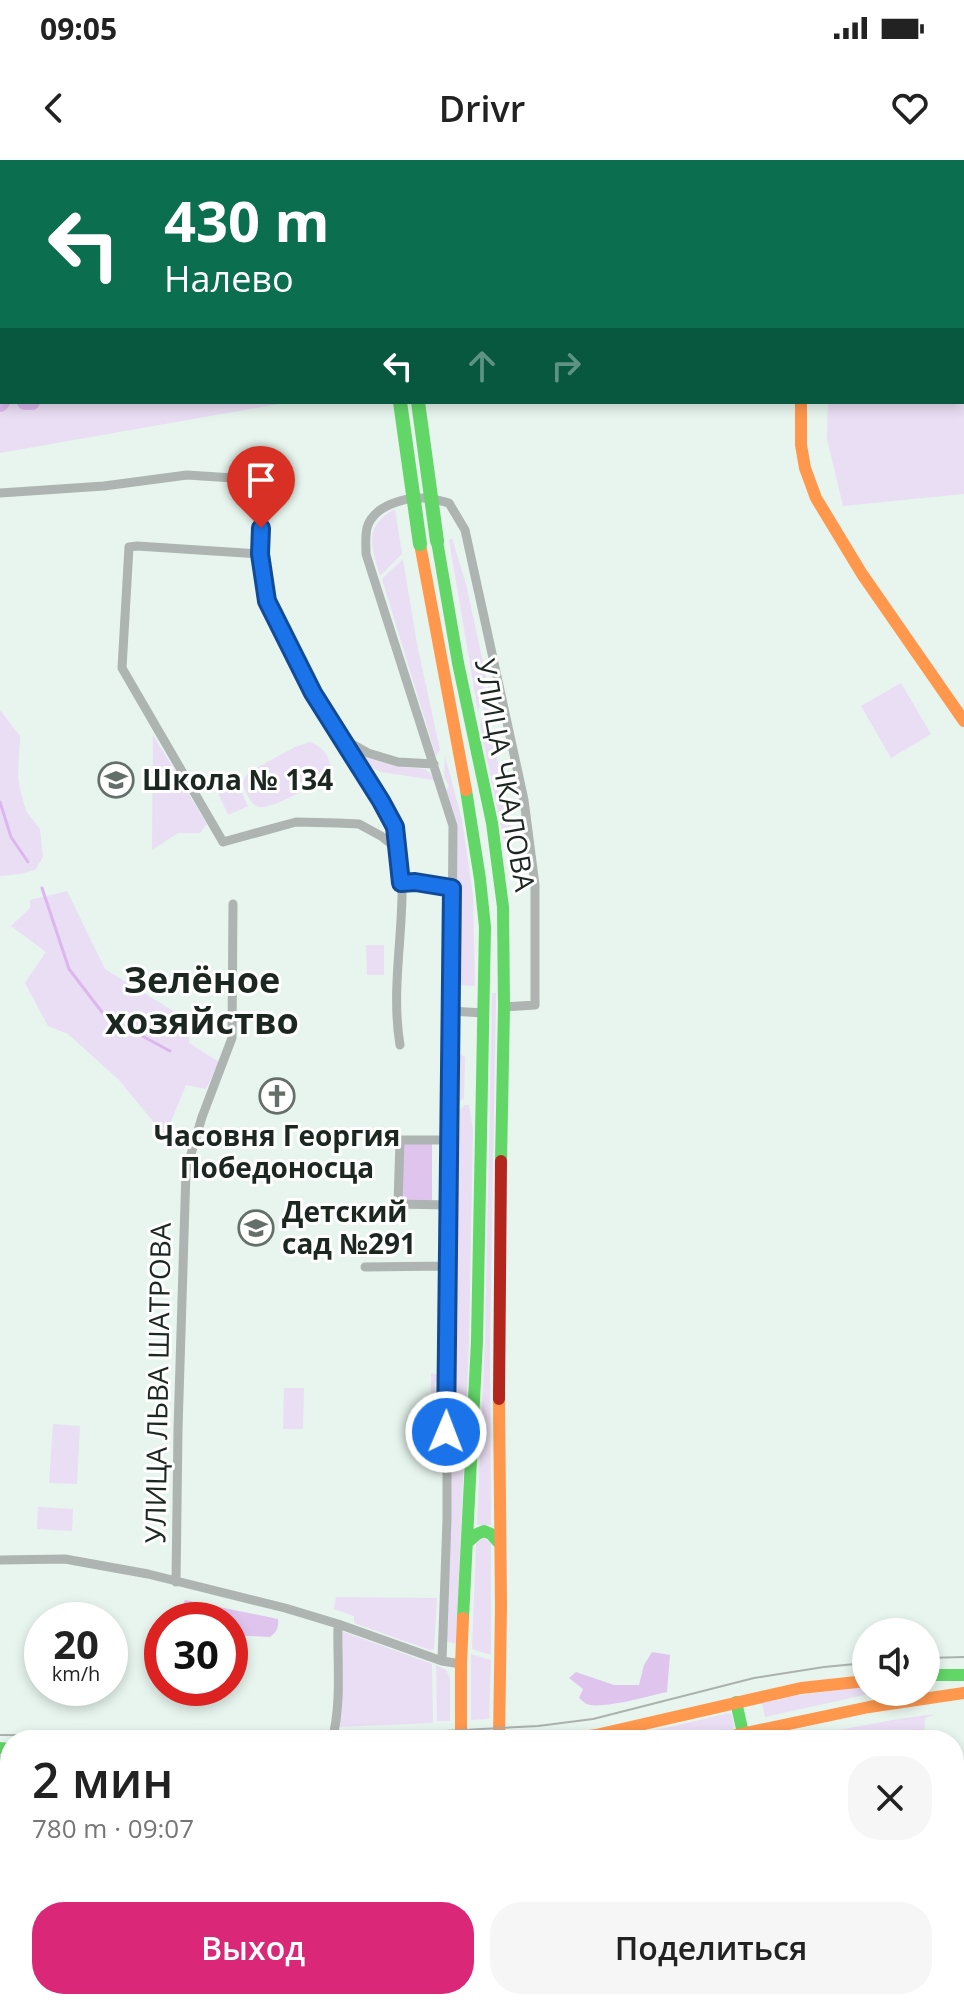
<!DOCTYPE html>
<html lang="ru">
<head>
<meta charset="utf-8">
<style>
  :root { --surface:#fff; --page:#f6f6f6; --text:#222; --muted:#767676; --accent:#db2777 }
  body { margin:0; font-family:"Open Sans",sans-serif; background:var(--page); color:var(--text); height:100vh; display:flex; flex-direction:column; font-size:30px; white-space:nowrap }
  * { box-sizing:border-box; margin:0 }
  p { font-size:26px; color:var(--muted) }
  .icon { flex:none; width:44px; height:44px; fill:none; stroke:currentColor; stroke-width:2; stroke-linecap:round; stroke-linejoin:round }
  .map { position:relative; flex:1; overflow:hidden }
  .sheet { position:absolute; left:0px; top:1570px; width:964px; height:280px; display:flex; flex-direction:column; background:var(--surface); border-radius:32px 32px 0 0; box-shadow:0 4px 12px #0003 }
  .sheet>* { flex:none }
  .hud { position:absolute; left:0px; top:0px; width:964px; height:244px; box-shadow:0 4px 12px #0003; background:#0b6e4f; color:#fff; overflow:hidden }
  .tools { position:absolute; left:852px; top:1458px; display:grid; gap:16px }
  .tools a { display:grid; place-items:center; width:88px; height:88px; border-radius:50%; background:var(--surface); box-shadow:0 4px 12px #0003; font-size:40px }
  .speed { position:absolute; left:24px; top:1442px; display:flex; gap:16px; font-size:40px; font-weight:700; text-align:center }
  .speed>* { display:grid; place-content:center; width:104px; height:104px; border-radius:50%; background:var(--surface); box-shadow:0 4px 12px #0003; line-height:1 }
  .speed small { font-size:20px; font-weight:400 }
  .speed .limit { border:12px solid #d22; background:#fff; color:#111 }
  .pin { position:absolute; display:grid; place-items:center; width:68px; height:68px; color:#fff; margin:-82px -34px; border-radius:50% 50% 50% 0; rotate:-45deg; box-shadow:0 0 8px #0007 }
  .pin .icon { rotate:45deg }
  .me { position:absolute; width:88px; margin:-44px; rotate:1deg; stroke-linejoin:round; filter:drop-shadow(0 0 6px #0008) }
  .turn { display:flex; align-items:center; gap:28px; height:168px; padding:0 32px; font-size:36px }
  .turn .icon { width:104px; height:104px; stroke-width:2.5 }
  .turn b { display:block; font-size:56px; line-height:68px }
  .lanes { display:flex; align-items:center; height:76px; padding:0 32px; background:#0003; justify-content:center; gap:40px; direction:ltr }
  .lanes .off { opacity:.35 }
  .round { display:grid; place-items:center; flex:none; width:84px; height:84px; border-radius:32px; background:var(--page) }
  .head { display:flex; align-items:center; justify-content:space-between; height:136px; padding:0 32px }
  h1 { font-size:48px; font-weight:600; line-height:60px }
  .primary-button { display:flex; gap:16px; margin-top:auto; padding:16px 32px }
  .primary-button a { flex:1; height:92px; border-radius:32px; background:var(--accent); color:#fff; font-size:32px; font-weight:600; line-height:92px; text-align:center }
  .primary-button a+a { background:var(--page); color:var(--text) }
  .status { display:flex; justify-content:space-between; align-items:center; height:56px; padding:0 40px; background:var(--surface); direction:ltr }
  .status svg { height:22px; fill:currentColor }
  header { display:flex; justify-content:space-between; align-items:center; height:104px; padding:0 32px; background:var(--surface); font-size:36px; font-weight:600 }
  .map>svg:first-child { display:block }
</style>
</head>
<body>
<div class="status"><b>09:05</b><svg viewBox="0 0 49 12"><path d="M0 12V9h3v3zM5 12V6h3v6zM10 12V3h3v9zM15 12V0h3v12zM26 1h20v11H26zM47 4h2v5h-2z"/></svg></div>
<header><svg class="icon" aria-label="back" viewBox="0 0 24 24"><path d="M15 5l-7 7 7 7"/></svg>Drivr<svg class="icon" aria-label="heart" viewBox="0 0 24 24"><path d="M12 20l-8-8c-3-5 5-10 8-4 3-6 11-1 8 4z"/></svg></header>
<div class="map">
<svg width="964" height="1850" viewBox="0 0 964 1850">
  <rect width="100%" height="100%" fill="#e7f5ee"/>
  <path fill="#eadef4" d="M445 0H828L827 2H447Z
    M962 127H964V334L843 346 827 279 828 242H962Z
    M0 186H2V242H279V244L0 293Z
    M395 349 402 394 380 416C371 386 363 367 395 349Z
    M452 378 466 424 486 516 478 552 449 380Z
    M403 399 417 484 440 590 436 596 382 419Z
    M489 521 496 555 489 559 514 679 504 681 480 566Z
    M901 523 931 574 891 598 861 546Z
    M0 550 20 576 18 617 20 629 26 651 40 669 43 697 35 710 20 714 0 716Z
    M153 575 207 664 200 673H178L152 690Z
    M310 582C327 588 337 606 324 621 311 626 272 649 260 647 253 646 250 640 247 634 242 625 242 619 249 612L295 587Z
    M445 596 462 660 473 735 475 826 455 825 457 676 446 630 449 626 444 617Z
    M364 597 404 607 425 609 433 616 434 620 381 612 371 607Z
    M233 614 248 646 228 655 214 624Z
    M67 731 105 809 191 862 189 883 219 902 206 929 186 925 165 976 119 920 68 874 48 866 25 823 46 792 11 766 30 748V740Z
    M366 785H384V815H367Z
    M492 833H496L490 1182 491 1365H477L485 1182Z
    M454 891 465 897 464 938 452 948Z
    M465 945H469L473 970 469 1181 456 1484 446 1481 452 979H456V953Z
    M431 1213 436 1214 440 1218V1222H435V1231L440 1232 439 1269 431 1270Z
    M284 1228H304L303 1269H283Z
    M53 1264 80 1266 77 1324 49 1323Z
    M38 1347 73 1349 72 1371 37 1369Z
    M483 1377 491 1383V1495L472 1489 476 1383Z
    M336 1437 437 1438 434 1489 430 1490 354 1463V1456L334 1449Z
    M341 1471 432 1504 433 1563 337 1567Z
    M471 1494 491 1500 489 1559 471 1560Z
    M436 1505 446 1510 450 1518V1561H437Z
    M866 1526V1532H878L765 1557 762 1543 794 1536Z
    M729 1553 732 1555 734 1566 732 1570 679 1580H614Z
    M935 1554 925 1558 924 1576 873 1571 871 1580H786L898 1559Z
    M513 1840H621L628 1847V1850H513Z"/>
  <path fill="#dfc5ed" d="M0 0H239V2H2V183H0Z
    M402 983 432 984V1042L401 1041Z
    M185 1440 278 1459C279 1467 277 1472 270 1477L230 1475V1460H182L178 1456Z
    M652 1492 670 1495 667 1532C649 1536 607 1548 590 1545 585 1544 583 1541 579 1538L583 1529 569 1518 576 1512 614 1525H639L644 1505Z"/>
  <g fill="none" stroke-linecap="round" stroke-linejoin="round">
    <path stroke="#dcb7ed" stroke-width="3" d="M962 76H964
      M0 642 11 677 28 702
      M42 728 69 809 105 856 170 891"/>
    <path stroke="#dcb7ed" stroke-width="16" d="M25 242H32
      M0 244 2 242"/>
    <path stroke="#adb4b1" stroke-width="9" d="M0 333 104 326 187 315 233 318 264 324 260 394 267 441 289 488 313 533 341 578 368 593 398 602 434 604
      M260 394 137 386 129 387 122 508 223 682 296 662 338 663 359 664 381 676 399 690
      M343 581C357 603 390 647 396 670 413 741 388 814 400 885
      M401 723 415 722 452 728
      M451 851 483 853
      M448 1045 398 1044 400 980H449
      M365 1107 447 1106
      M0 1400 65 1399 148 1414 285 1448 338 1464 442 1501 461 1504
      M176 1422 178 1269 186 1011 202 957 232 878 233 744
      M442 1501 447 1359V1106L451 919 453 666 366 394C366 385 365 377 367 368 373 346 404 337 424 338 432 338 441 341 449 343L465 370 524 640 535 725V845L504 847
      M332 1580C342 1544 337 1502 338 1464
      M99 1850V1840
      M270 1850V1840"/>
    <path stroke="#63d668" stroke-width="12" d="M367 0V2
      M385 0 386 2
      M902 2 904 0
      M437 381 458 503 492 663 503 747 504 847 501 1001
      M468 1382 477 1374 484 1371 491 1374 499 1383
      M463 1458 477 1181 485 767 480 719 466 630
      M926 1515H964
      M736 1542 743 1573
      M0 1588 10 1589
      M0 1601H10
      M493 1850 494 1840"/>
    <path stroke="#ff974d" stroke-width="12" d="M801 242V285L805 308 816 338 862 414 964 561
      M420 384 466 630
      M499 1239 501 1446 499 1580
      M461 1580V1504L463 1458
      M566 1580 596 1575 801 1528 866 1521
      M713 1580 869 1547 964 1533
      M456 1850 457 1840"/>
    <path stroke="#b3261e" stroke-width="12" d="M499 1239 501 1001"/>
    <path stroke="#abb2ae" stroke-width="2" d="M926 1498 964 1497
      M0 1575 332 1577 538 1566 593 1559 754 1518 824 1507 866 1503"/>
    <path stroke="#63d668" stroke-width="14" d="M400 242 420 384
      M418 242 437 381"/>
  </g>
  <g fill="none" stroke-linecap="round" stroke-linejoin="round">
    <defs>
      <path id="route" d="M261 368 260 394 267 441 313 533 381 641 395 667 401 723 415 722 452 728 446 1272"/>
    </defs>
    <use href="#route" stroke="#114b97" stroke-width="20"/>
    <use href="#route" stroke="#1a73e8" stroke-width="14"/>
  </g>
  <defs>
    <symbol id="school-ring" viewBox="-11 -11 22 22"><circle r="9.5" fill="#fff" stroke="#646f69" stroke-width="1.5"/><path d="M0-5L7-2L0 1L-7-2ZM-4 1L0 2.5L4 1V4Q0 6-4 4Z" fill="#646f69"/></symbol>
    <symbol id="church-ring" viewBox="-11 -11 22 22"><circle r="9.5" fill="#fff" stroke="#646f69" stroke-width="1.5"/><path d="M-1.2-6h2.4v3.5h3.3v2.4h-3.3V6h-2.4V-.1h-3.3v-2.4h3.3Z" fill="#646f69"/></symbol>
  </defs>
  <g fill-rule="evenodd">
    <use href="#school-ring" x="96" y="600" width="40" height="40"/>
    <use href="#church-ring" x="257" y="916" width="40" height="40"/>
    <use href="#school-ring" x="236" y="1048" width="40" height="40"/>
  </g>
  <g text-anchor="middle" stroke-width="6" stroke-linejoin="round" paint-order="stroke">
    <g font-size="28" fill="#1d2722" stroke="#fff">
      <text transform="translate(505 615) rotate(80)" y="10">УЛИЦА ЧКАЛОВА</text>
      <text transform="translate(158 1223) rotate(-89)" y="10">УЛИЦА ЛЬВА ШАТРОВА</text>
    </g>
    <g font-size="28" font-weight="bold" fill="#1d2722" stroke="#fff" text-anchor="start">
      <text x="142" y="630">Школа № 134</text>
      <text x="277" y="986" text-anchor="middle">Часовня Георгия<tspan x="277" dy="32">Победоносца</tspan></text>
      <text x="282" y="1062">Детский<tspan x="282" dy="32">сад №291</tspan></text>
    </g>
    <g font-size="36" font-weight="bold" fill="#1d2722" stroke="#fff">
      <text x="202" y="833">Зелёное<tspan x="202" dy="41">хозяйство</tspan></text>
    </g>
  </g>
</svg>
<div class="tools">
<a><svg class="icon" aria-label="sound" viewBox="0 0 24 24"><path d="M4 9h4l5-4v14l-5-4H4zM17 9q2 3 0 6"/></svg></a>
</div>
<div class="speed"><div>20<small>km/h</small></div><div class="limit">30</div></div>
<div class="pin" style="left:261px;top:368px;background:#d93025"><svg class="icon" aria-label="arrive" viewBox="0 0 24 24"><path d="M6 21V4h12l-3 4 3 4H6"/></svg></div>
<svg class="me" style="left:446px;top:1272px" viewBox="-20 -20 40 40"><circle r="17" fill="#1a73e8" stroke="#fff" stroke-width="3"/><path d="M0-11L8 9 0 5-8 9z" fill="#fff"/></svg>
<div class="hud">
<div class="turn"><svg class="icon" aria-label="left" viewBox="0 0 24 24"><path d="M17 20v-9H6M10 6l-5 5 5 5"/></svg><div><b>430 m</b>Налево</div></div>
<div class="lanes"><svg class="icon" aria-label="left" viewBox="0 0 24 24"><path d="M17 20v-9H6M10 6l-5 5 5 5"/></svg><svg class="icon off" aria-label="ahead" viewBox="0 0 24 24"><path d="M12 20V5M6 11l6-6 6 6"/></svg><svg class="icon off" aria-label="right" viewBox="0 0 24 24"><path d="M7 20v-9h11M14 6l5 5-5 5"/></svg></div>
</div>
<section class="sheet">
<div class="head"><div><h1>2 мин</h1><p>780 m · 09:07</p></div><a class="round"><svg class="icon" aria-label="close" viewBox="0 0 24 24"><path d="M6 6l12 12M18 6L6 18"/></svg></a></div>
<div class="primary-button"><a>Выход</a><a>Поделиться</a></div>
</section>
</div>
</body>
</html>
